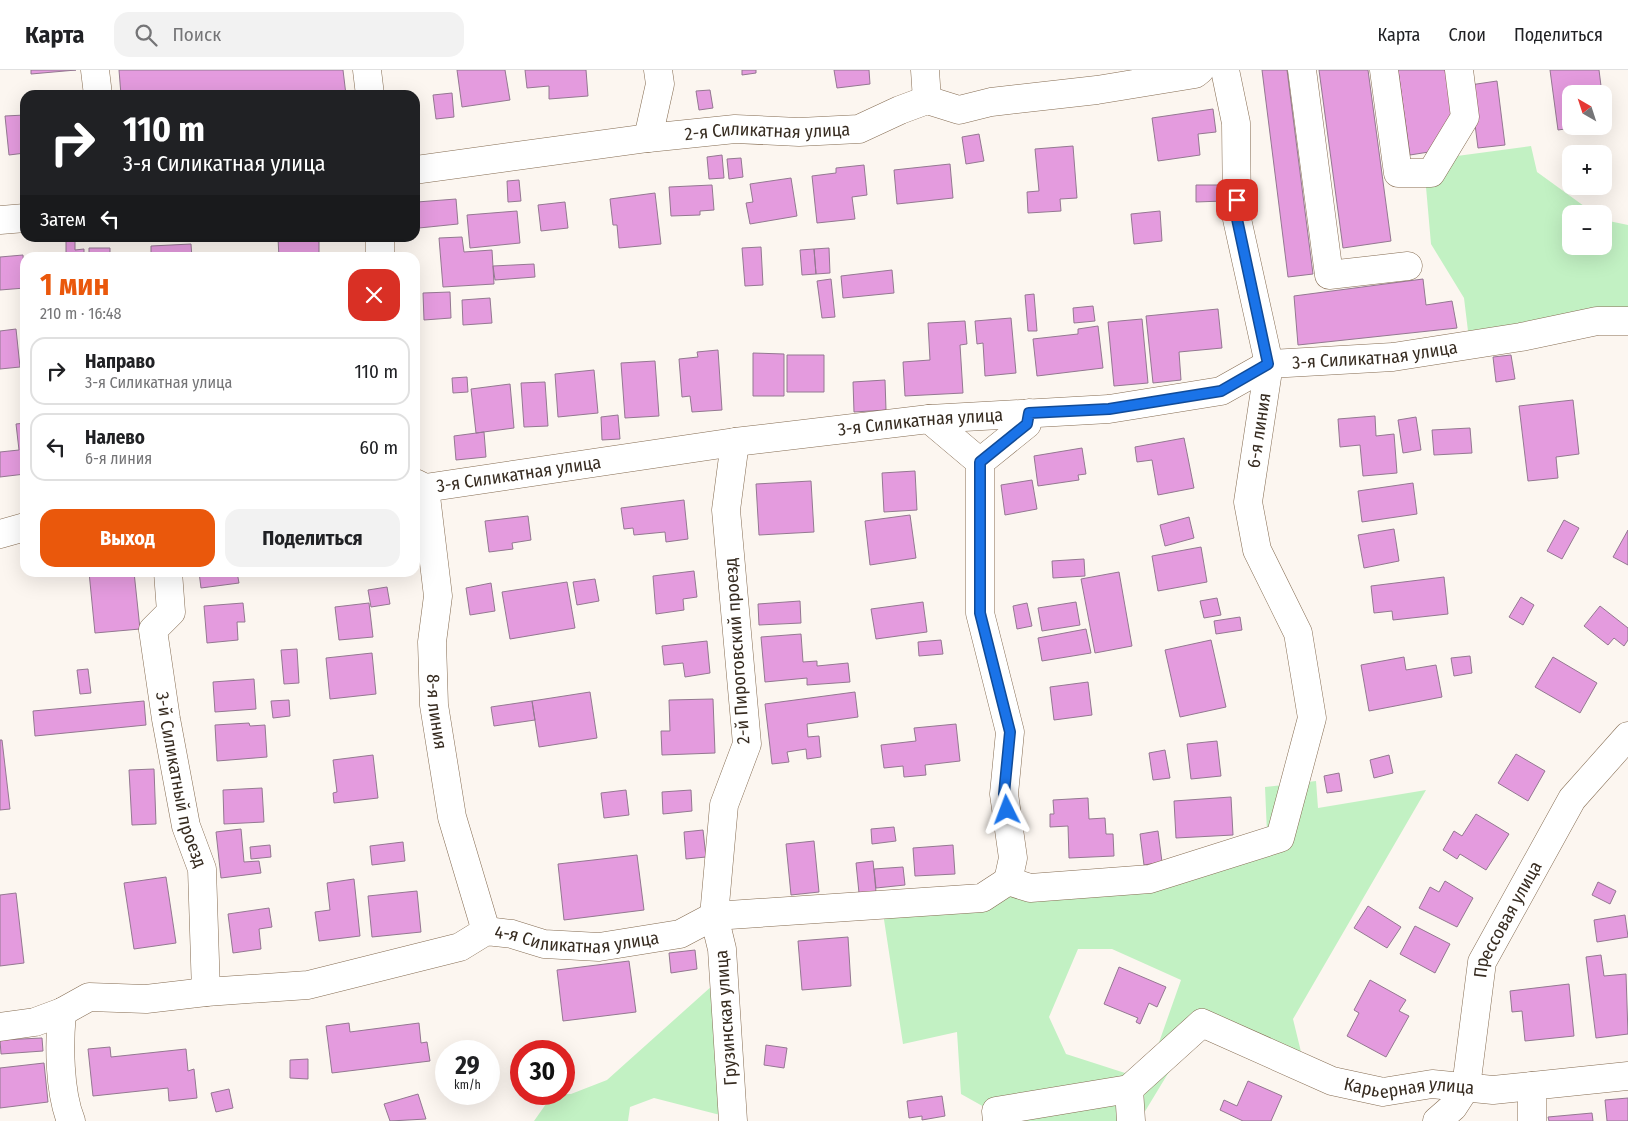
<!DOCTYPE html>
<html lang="ru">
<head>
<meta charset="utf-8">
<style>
  :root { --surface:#fff; --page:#f2f2f2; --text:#202124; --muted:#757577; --line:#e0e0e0; --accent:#ea580c }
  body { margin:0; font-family:"Fira Sans Condensed",sans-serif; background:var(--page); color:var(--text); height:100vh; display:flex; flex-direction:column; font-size:19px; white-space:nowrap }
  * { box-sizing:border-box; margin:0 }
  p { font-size:16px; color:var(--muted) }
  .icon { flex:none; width:28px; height:28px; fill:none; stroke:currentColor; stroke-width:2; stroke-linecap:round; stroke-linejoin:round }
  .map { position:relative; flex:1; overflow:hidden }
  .details { position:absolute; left:20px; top:182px; width:400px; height:325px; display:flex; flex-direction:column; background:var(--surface); border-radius:15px; box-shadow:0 5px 20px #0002 }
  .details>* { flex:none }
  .guide { position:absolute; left:20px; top:20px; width:400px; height:152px; border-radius:15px; box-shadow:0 5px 20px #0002; background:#202124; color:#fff; overflow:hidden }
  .needle { width:32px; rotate:321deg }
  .controls { position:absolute; left:1562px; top:15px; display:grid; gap:10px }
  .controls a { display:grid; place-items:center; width:50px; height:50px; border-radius:10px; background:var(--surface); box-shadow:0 5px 20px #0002; font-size:25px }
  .speed { position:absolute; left:435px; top:970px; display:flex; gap:10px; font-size:25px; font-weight:700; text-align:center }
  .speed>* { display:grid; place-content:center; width:65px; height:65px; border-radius:50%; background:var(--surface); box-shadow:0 5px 20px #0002; line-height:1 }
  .speed small { font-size:12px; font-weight:400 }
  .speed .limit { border:8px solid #d22; background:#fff; color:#111 }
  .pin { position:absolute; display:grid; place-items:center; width:42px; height:42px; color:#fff; margin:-21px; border-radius:10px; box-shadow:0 2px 8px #0006 }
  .me { position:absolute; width:55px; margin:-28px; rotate:357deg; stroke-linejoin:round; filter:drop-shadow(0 0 4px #0008) }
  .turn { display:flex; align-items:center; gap:18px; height:105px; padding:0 20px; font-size:22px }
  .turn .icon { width:65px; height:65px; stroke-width:2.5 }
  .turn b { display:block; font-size:35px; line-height:42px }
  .then { display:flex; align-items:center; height:48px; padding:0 20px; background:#0003; gap:10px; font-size:19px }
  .round { display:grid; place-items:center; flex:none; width:52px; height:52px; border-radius:15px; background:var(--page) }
  .summary { display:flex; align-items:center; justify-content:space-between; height:85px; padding:0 20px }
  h1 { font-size:30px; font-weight:700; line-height:38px; color:var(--accent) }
  .primary-button { display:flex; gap:10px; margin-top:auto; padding:10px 20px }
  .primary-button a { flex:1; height:58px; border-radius:15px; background:var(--accent); color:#fff; font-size:20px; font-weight:700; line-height:58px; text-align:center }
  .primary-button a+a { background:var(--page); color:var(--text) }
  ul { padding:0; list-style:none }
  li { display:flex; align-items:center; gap:15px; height:68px; margin:0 10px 8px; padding:0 10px; border:2px solid var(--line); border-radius:15px }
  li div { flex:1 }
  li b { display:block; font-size:19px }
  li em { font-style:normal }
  header { display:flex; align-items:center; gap:30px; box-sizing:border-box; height:70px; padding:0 25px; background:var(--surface); border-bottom:1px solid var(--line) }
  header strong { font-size:24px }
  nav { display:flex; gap:28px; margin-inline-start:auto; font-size:18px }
  .search { width:350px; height:45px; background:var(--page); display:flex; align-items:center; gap:12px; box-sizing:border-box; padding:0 18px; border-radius:15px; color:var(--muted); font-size:19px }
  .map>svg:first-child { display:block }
</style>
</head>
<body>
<header>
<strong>Карта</strong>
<div class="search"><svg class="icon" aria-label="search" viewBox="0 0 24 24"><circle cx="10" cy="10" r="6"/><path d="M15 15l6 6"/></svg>Поиск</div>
<nav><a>Карта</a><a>Слои</a><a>Поделиться</a></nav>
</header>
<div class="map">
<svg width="1628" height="1051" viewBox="0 0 1628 1051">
  <rect width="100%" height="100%" fill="#fcf6f0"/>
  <path fill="#c2f1c3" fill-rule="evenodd" d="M1531 76 1537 102 1595 144H1571V176H1604V150L1628 155V241L1601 242 1468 261 1464 228 1431 174 1426 117 1457 86Z
    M1316 711 1318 738 1426 720 1293 949 1302 986 1210 964 1181 982 1144 1043 1141 1051H988L986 1038 961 1024 957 962 903 974 883 843 1019 810 1152 800 1267 763 1265 717ZM1078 879H1112L1181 910 1156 981 1125 1003 1066 984 1049 947Z
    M713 915 724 1046 654 1028 630 1037 628 1051H534L553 1024H571L607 1010Z"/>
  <path fill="#e49bde" stroke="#947891" d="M31 0H76L31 4Z
    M119 0H343L346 25H121Z
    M457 0H505L510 30 462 37Z
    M525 0H586L588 26 549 29V16L527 18Z
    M742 0H756V3L742 5Z
    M834 0H869L870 14 837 18Z
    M1262 0H1287L1313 204 1288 207Z
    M1319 0H1368L1391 171 1343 178Z
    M1398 0H1451L1455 37 1435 81 1410 85Z
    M1550 0H1599L1602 24H1571V56H1586L1558 60Z
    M1497 11 1505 75 1478 78 1470 15Z
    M710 20 713 38 699 40 696 21Z
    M452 23 454 47 436 49 433 25Z
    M1213 39 1216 62 1198 64 1200 85 1158 91 1152 48Z
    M25 45V83L9 85 5 46Z
    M979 64 984 91 966 94 962 67Z
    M1073 76 1077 128 1060 129 1061 141 1028 143 1027 122 1039 121 1035 79Z
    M722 85 724 108 709 109 707 87Z
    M741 88 743 107 729 109 727 89Z
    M950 94 953 128 897 134 894 100Z
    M864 95 867 125 852 127 855 149 817 153 812 106 836 103V98Z
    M791 108 797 146 750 154 746 133 753 132 750 114Z
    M519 110 521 131 508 132 507 111Z
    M712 115 714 140 700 141V145L671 146 669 117Z
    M1196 115H1223V131L1196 132Z
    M655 123 661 174 619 178 617 155H613L610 129Z
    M456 129 458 154 419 158 417 132Z
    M565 132 568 158 541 161 538 135Z
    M517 141 520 173 470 178 467 145Z
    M1160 141 1162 171 1134 174 1131 144Z
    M462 167 464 182 492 180 494 214 443 217 439 168Z
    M278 168H319V188H279Z
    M66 169H75V180L84 179V188H60L66 187Z
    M191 174 192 188H151V176Z
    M761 177 763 215 745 216 742 178Z
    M89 178H110V188H89Z
    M829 178 830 203 816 204 814 179Z
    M814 179 816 204 802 205 800 180Z
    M23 185 25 218 0 220V187Z
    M534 194 535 207 495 210 493 196Z
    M892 200 894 223 843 228 841 206Z
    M831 209 835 247 822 248 817 211Z
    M1423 209 1426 235 1452 231 1457 258 1298 275 1294 226Z
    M450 222 451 248 424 250 423 223Z
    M1034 224 1037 261H1028L1025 225Z
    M490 228 492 253 463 255 462 230Z
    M1093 236 1095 251 1074 253 1073 238Z
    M1218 239 1222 278 1179 282 1181 310 1153 313 1146 246Z
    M1011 248 1016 303 985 306 983 273 977 274 975 251Z
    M1142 249 1148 313 1114 316 1108 252Z
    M965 251 967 274 960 275 963 323 905 326 903 292 930 290 928 253Z
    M1098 256 1103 298 1037 306 1033 269 1078 264V259Z
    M16 259 20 297 0 299V261Z
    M718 280 722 340 692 342 690 326 682 327 679 289 698 287 697 282Z
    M753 283 784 284V326H753Z
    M787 285H824V322H787Z
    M1511 285 1515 309 1496 312 1493 287Z
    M655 291 659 346 625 348 621 293Z
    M594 300 598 343 558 347 555 304Z
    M467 307 468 322 453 323 452 308Z
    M885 310 886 340 854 342 853 312Z
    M545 312 548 356 524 357 521 313Z
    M510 314 514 358 476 363 471 319Z
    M1573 330 1579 384 1556 387 1558 408 1528 411 1519 336Z
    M618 345 620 369 602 370 601 347Z
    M1375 346 1376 366 1394 364 1397 403 1363 406 1360 375 1340 377 1338 349Z
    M1416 347 1421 380 1403 383 1398 350Z
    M25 353V404L0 407V382L19 380 16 354Z
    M1470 358 1472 383 1434 385 1432 360Z
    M484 362 486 387 456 390 454 366Z
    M1184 368 1194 418 1158 425 1152 390 1137 392 1135 377Z
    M1082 378 1086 404 1078 405 1079 410 1038 416 1034 386Z
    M915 401 917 440 884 442 882 403Z
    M1032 410 1037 439 1005 445 1001 415Z
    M811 411 814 462 759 465 756 414Z
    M1413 413 1417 444 1362 452 1358 421Z
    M684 430 688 469 666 472 665 462 634 465 633 458 624 459 621 438Z
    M910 445 916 488 870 495 865 451Z
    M528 446 531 470 512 473 513 479 489 482 485 451Z
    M1189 447 1194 468 1165 476 1160 455Z
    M1564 450 1579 458 1562 489 1547 481Z
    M1394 459 1399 491 1364 498 1358 465Z
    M1628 460V495L1613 487Z
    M1201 477 1207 512 1158 521 1152 486Z
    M1084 489 1085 506 1053 508 1052 491Z
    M694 501 697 527 683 529 684 540 656 544 653 506Z
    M89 502H134L140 559 95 563Z
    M199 502H237L239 513 201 518Z
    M1119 502 1132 576 1095 583 1081 509Z
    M1444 507 1448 544 1393 550 1392 541 1374 543 1371 516Z
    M595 509 599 531 577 535 573 512Z
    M567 512 575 558 510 569 502 522Z
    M491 513 495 541 470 545 466 518Z
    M387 517 390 534 371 537 368 520Z
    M1521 527 1534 535 1523 555 1509 547Z
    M1217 528 1221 545 1204 548 1200 531Z
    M800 531 801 553 759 555 758 534Z
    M923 532 927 562 876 569 871 539Z
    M1076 532 1080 555 1042 561 1038 538Z
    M243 533 245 552H237L238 570 207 573 204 536Z
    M369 533 373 567 339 570 335 537Z
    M1027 533 1032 556 1017 559 1013 536Z
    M1600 536 1628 558V570L1624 576 1614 568 1608 575 1584 556Z
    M1240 547 1242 560 1216 564 1214 551Z
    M1086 559 1091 583 1042 591 1038 568Z
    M801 564 803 592 817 591V596L848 593 850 612 807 615V608L765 612 761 567Z
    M941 570 943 584 919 586 918 572Z
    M1211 570 1226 637 1180 647 1165 580Z
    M707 571 710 603 685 607 683 593 664 595 662 576Z
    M297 579 299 613 284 614 281 580Z
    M372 583 376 624 330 629 326 588Z
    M1470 586 1472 603 1454 606 1451 588Z
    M1404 587 1406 600 1436 595 1442 627 1369 641 1361 595Z
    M1553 587 1597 613 1580 643 1535 617Z
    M88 599 91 623 80 624 77 600Z
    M254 609 256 639 215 642 213 612Z
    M1088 612 1092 645 1054 650 1050 617Z
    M590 622 597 668 539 677 532 631Z
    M855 622 858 647 807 654 808 667 819 666 821 687 807 689 806 679 787 682 789 692 772 694 765 634Z
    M713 629 715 683 662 685 661 661H670L669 630Z
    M289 630 290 646 273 648 271 631Z
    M144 631 146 655 35 666 33 641Z
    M532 631 535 650 494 656 491 637Z
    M249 653 250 656 265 655 267 687 217 691 215 655Z
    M956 654 960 691 925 695 926 705 904 707 903 696 884 698 881 675 916 671 914 658Z
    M0 670H2L10 739 0 740Z
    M1217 671 1221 706 1191 709 1187 674Z
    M1165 680 1170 708 1153 710 1149 683Z
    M1516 684 1545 701 1528 731 1498 713Z
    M373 685 378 728 334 733 333 723 337 722 333 690Z
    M1389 685 1393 703 1374 708 1370 690Z
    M154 699 156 754 132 755 129 700Z
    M1339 703 1342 721 1327 723 1324 706Z
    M262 718 264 752 224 754 223 720Z
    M626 720 629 745 604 748 601 723Z
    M691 720 692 741 663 744 662 722Z
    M1231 727 1233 765 1176 768 1174 731Z
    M1088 728 1089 749 1105 748 1106 764H1113L1114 786 1069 788 1068 756 1050 757V744H1054L1053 730Z
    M1476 744 1509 764 1486 800 1460 784 1457 789 1443 780 1454 761 1462 766Z
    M894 757 896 771 872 774 871 759Z
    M241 759 244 792 259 791 261 803 221 808 216 762Z
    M703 760 706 787 686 789 684 762Z
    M1158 761 1162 792 1144 795 1140 764Z
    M814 771 819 822 791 825 786 774Z
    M403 772 405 791 372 795 370 776Z
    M270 775 271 787 251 789 250 777Z
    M953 775 955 804 915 806 913 778Z
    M637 785 644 840 564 850 558 794Z
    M873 791 876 822 859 823 856 793Z
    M903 797 905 815 876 818 874 799Z
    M166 807 176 873 134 879 124 813Z
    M354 809 360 866 319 871 315 842 330 840 327 813Z
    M1445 811 1473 828 1457 857 1419 838 1430 817 1439 822Z
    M1598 812 1616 821 1610 834 1592 825Z
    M417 821 421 862 372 867 368 826Z
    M16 823 24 893 0 896V825Z
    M1368 836 1401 857 1387 878 1354 858Z
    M269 838 272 857 259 859 261 879 233 883 228 844Z
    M1625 845 1628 867 1597 872 1594 850Z
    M1415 856 1450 874 1435 903 1400 884Z
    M848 867 851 916 802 920 798 871Z
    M695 880 697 899 671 903 669 883Z
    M1601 885 1604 906 1626 904 1628 964 1596 968 1586 887Z
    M629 891 636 942 563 951 557 900Z
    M1119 897 1166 917 1157 937 1149 933 1140 954 1136 952 1138 948 1104 934Z
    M1370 910 1406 930 1399 941 1409 946 1386 987 1347 966 1359 943 1354 940Z
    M1569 914 1574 966 1525 971 1522 941 1512 942 1510 921Z
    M349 953 350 962 419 953 421 973 427 972 430 991 332 1003 326 956Z
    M42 968 43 981 1 984 0 970Z
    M766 975 787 978 784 998 764 995Z
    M110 977 111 987 186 979 188 1001 194 999 197 1028 169 1031 168 1018 93 1026 88 979Z
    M308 989V1009L290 1008V990Z
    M44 993 48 1032 0 1038V998Z
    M1248 1011 1282 1026 1271 1051H1243L1220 1040 1224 1030 1237 1036Z
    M229 1019 233 1038 216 1042 211 1023Z
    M418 1024 426 1049 390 1051 384 1034Z
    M942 1026 945 1046 922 1050V1046L909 1048 907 1031Z
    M1628 1028V1051H1607L1605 1030Z
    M1592 1043 1593 1051H1549L1548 1047Z"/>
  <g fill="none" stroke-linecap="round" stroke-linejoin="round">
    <defs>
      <g id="minor">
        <path d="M95 0 98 25"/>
        <path d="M367 0 370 25"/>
        <path d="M925 0 927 30"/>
        <path d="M1302 0 1329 205 1408 196"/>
        <path d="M1384 0 1398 103H1431L1465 47 1459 0"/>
        <path d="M648 68 660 14 658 0"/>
        <path id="s1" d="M415 100 648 68 735 59 799 62 859 59 900 40 927 30 959 40 991 32 1097 20 1195 4 1200 0"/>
        <path d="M0 150 25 148"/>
        <path d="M380 188V168"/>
        <path d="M929 349 980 392V543L1010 662 1004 724 1013 788 1008 811"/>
        <path d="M980 392 1027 354 1029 343"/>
        <path id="s2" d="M415 413 425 418 735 372 929 349 1109 339 1221 321 1269 294 1393 287 1521 267 1597 251H1628"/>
        <path id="s3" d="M425 418 438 526 432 572 434 635 452 747 486 861"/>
        <path d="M0 464 25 457"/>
        <path id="s4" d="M168 502 171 542 153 560 166 649 186 756 202 799 206 922"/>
        <path id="s5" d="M1008 811 1030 818 1150 809 1280 768 1312 648 1298 563 1257 480 1248 432 1269 294 1237 149 1236 53 1225 0"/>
        <path d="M62 942C59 974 59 1021 71 1051"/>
        <path id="s6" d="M0 957 35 952 62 942 89 927 146 929 206 922 308 915 460 877 486 861 512 864 544 874 599 877 680 864 714 846 982 828 1008 811"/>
        <path d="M1532 1016V1051"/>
        <path d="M1129 1019 1131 1051"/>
        <path d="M733 1051 722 879 714 846 724 735 747 674 726 440 735 372"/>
        <path id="s7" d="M997 1051 996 1041 1129 1019 1202 953 1332 1011 1383 1022 1432 1014 1493 1020 1628 1006"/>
        <path id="s8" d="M1437 1051 1453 1037 1466 1017 1482 892 1572 729 1628 666"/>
      </g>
    </defs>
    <use href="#minor" stroke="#856c52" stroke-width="29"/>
    <use href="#minor" stroke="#fff" stroke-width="28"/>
  </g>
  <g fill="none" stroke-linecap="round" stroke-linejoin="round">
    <defs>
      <path id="route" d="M1007 740 1004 724 1010 662 980 543V392L1027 354 1029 343 1109 339 1221 321 1268 294 1237 149V130"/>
    </defs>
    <use href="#route" stroke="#114b97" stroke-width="12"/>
    <use href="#route" stroke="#1a73e8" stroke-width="9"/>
  </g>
  <g text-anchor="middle" stroke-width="5" stroke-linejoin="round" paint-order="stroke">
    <g font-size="18" fill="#372c21" stroke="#fff">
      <text dy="6" stroke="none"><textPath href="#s1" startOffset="355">2-я Силикатная улица</textPath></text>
      <text dy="6" stroke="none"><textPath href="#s2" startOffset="975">3-я Силикатная улица</textPath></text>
      <text dy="6" stroke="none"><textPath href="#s2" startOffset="511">3-я Силикатная улица</textPath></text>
      <text dy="6" stroke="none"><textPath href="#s5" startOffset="704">6-я линия</textPath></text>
      <text dy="6" stroke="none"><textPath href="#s2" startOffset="106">3-я Силикатная улица</textPath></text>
      <text transform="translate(737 581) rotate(-94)" y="6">2-й Пироговский проезд</text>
      <text dy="6" stroke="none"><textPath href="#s3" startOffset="225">8-я линия</textPath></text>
      <text dy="6" stroke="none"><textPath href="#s4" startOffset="218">3-й Силикатный проезд</textPath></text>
      <text dy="6" stroke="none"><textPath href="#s8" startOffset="220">Прессовая улица</textPath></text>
      <text dy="6" stroke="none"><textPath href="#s6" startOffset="594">4-я Силикатная улица</textPath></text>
      <text transform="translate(726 948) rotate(-94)" y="6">Грузинская улица</text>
      <text dy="6" stroke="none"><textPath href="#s7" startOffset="464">Карьерная улица</textPath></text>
    </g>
  </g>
</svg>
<div class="controls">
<a><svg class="needle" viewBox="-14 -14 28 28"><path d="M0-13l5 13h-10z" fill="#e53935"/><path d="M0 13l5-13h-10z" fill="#757577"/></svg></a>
<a>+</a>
<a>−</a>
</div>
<div class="speed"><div>29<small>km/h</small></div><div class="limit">30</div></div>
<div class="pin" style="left:1237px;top:130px;background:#d93025"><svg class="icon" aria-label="arrive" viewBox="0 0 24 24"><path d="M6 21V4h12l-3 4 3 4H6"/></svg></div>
<svg class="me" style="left:1007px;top:740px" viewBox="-20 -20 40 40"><path d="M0-17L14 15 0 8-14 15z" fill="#1a73e8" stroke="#fff" stroke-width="4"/></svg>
<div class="guide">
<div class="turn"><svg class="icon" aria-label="right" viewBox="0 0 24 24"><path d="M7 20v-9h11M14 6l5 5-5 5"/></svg><div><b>110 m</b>3-я Силикатная улица</div></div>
<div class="then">Затем<svg class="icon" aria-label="left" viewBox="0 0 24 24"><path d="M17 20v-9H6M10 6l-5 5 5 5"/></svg></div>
</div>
<section class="details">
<div class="summary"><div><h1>1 мин</h1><p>210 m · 16:48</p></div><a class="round" style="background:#d93025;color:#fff"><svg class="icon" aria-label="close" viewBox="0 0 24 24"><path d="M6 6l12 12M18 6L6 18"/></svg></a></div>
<ul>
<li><svg class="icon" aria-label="right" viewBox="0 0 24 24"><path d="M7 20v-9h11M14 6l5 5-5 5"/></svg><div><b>Направо</b><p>3-я Силикатная улица</p></div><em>110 m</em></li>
<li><svg class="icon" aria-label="left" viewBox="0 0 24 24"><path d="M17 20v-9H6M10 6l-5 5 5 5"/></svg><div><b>Налево</b><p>6-я линия</p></div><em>60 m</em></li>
</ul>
<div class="primary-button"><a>Выход</a><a>Поделиться</a></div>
</section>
</div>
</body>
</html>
